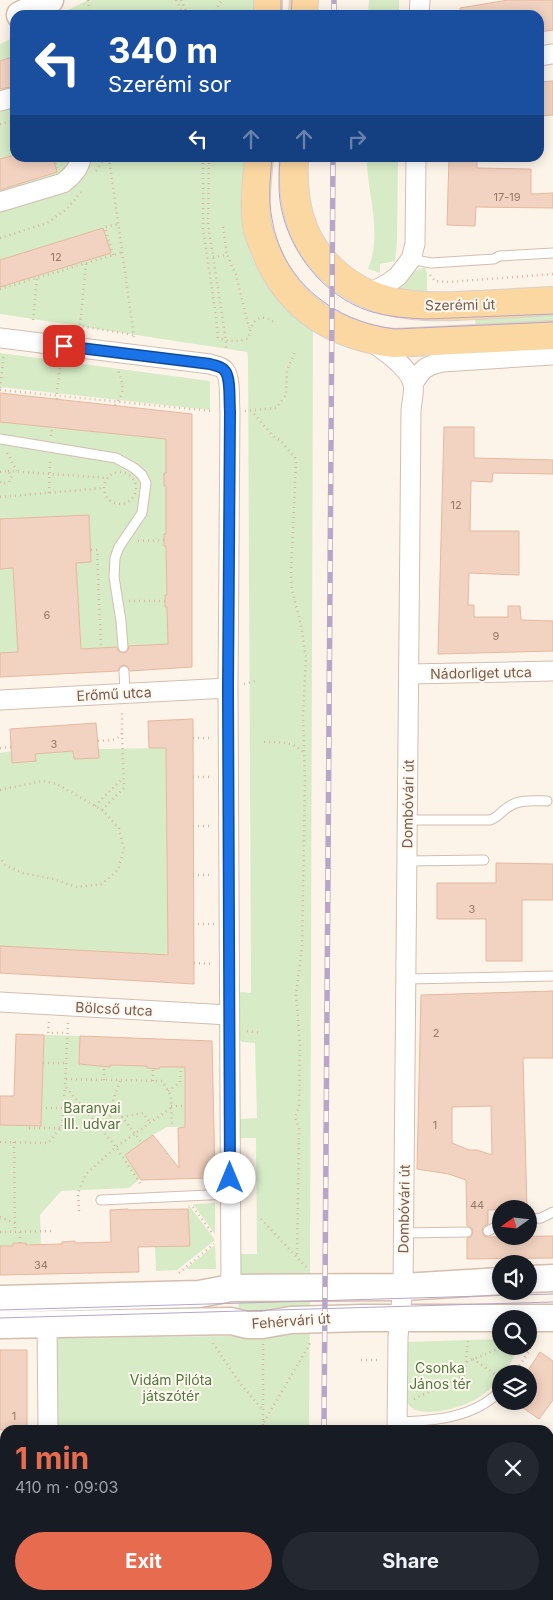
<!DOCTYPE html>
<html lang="en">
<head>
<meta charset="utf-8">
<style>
  :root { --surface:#171b24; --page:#242831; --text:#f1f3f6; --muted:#9ea1a6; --accent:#e76b4e }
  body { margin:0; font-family:Inter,sans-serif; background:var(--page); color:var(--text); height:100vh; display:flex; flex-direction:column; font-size:19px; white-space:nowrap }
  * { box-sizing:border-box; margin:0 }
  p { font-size:16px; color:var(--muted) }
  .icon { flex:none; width:28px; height:28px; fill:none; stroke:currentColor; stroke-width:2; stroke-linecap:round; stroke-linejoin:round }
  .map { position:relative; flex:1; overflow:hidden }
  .details { position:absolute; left:0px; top:1425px; width:554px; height:175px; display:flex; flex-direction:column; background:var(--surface); border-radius:15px 15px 0 0; box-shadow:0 2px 12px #0003 }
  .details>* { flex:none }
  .top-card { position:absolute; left:10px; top:10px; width:534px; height:152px; border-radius:15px; box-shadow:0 2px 12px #0003; background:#1a4fa0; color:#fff; overflow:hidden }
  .needle { width:32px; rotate:255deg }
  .tools { position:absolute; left:492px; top:1200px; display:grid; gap:10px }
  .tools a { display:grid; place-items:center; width:45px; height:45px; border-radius:50%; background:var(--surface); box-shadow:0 2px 12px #0003; font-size:25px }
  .pin { position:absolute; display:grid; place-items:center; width:42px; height:42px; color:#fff; margin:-21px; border-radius:10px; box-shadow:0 2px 8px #0006 }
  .me { position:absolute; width:55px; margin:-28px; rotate:0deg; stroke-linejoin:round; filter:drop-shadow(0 0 4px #0008) }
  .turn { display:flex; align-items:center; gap:18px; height:105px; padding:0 15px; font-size:22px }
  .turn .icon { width:65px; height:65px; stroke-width:2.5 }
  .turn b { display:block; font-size:35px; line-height:42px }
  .lanes { display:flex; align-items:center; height:48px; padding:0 15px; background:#0003; justify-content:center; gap:25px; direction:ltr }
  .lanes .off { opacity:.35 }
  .round { display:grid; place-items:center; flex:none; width:52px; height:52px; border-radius:26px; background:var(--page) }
  .summary { display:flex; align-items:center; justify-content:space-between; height:85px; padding:0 15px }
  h1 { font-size:30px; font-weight:700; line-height:38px; color:var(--accent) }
  .primary-button { display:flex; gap:10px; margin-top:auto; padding:10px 15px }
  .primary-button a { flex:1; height:58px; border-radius:30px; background:var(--accent); color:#fff; font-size:20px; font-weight:700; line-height:58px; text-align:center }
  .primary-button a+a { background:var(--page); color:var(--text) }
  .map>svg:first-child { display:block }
</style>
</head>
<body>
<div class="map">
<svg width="553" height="1600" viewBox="0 0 553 1600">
  <rect width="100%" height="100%" fill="#fdf4e9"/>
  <path fill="#d6ebc6" d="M88 0H254L255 15H58Z
    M369 0H399V15H368Z
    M15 37V158H246C246 182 243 207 245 230 246 254 266 288 283 304 292 313 303 321 313 329L310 1275 393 1274 390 1276 310 1297 309 1430H54L57 1338 233 1336 238 1327 239 1254H257L256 1138H239V1119L257 1118 255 1043 242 1042 239 1039V995L241 992 251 993 248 358 247 352 0 314V44Z
    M367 158H398L397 243 395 261 380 264V273L368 269C383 232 367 195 367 158Z
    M425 267 427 274V294L392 292 411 273Z
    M553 312V324L476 328 475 315Z
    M0 353 210 381V410L0 387Z
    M0 422 166 439V473L164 474V485L166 486V534L164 535V546H166L167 595H165V607H167L168 644 81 649 76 563 91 562 89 515 0 519Z
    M13 568 18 652 0 653V569Z
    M166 748 168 955 0 946V753L12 751 36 761 35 754 73 751 74 759 99 758 98 749Z
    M44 1035 80 1036 79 1064 110 1067V1065L147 1066V1068L159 1069 160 1067H185V1127H167L153 1135 125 1155 141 1178 129 1188 61 1191 40 1215 41 1245H26V1243H13V1246H0V1125H41Z
    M215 1203V1234L193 1204Z
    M188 1204 215 1240 177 1270 156 1271 155 1247 190 1246Z
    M215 1245 216 1269H186Z
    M501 1339V1346H520L504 1374H501V1377C494 1385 487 1393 478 1398 464 1407 432 1416 416 1410 411 1409 408 1404 405 1399L406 1342Z
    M211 1595H308V1600H211Z"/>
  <path fill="#f2d2c0" stroke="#e5b8a0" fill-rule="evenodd" d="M508 0H553V30L539 32V15H460V8Z
    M15 56V86L0 89V61Z
    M553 81V115L539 116V82Z
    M15 155V158H53L57 172 0 190V159Z
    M449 158H477V168L531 169V194L553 193V208L476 207 475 226 447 225Z
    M103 228 111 253 0 287V260Z
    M0 393 192 414V667L130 671 127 666 123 665 119 668 118 671 0 677V653L18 652 13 568 0 569V519L89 515 91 562 76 563 81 649 117 647 118 651 123 653 127 652 129 646 168 644 167 607H165V595H167L166 546H164V534H166V486H164V473H166V439L0 422Z
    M444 427H474V458L553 460V474L493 473 492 482 471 481 470 531H519V575L469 573 468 605H474V617H508V606H520L521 620 553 621V651L438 654Z
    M193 719 194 984 0 973V946L168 955 166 748H149L148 721Z
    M96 723 99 758 74 759 73 751 35 754 36 761 12 763 10 729Z
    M496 863 553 864V900H522V961H486V919H437V883H496Z
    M553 991V1058H523L527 1209 488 1210V1224L483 1227 482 1231 484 1236 487 1237 553 1236V1258L467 1259V1238L471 1237 473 1232 472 1228 467 1226 466 1180 449 1174 417 1169 421 995ZM491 1106 492 1155 477 1150H469L452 1143V1107Z
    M16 1034 44 1035 41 1126 0 1125V1096H14Z
    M80 1036 212 1041 215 1175 209 1178 141 1180 125 1155 153 1135 179 1168 178 1128 185 1127V1067H160L159 1069 147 1068V1066L110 1065V1067L79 1064Z
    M128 1209V1210L188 1209 190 1246 138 1247 139 1272 0 1275V1246H13V1243H26V1245L62 1244V1242L75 1241V1243L111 1242 110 1210Z
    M0 1350H27V1430H0Z
    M540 1352 553 1361V1400L539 1419 513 1401H529V1369Z"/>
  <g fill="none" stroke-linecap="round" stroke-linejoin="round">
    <defs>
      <path id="lane" d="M411 259 431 263 494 259 499 256 553 253
        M0 439 116 458 134 468 142 475 146 483 142 513 119 547 115 558 114 577 121 621 123 647
        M124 671 125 694
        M408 820H490C499 817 502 810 510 806 520 799 535 801 547 801
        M407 861 484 860
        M406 979 553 976
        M101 1200 230 1194
        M529 1219 541 1218 553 1212
        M488 1231 501 1224
        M404 1233 467 1232
        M398 1422C433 1421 475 1418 501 1390"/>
      <path id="street" d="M419 15 420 0
        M539 56 553 54
        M0 101 15 97
        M0 202 63 183C72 176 79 169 81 158
        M368 294 387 284 398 276 411 259 415 244 416 158
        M0 338 210 364C215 366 222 366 225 371 231 378 229 402 230 411L228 688 231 1288
        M372 342C385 351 410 368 413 384 415 392 411 404 411 412L403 1287 398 1337 397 1430
        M413 384C422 369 425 366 442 362L553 355
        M409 674 553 671
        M0 700 228 688
        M0 1002 229 1015
        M47 1324 48 1430
        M46 1600V1595
        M396 1600V1595"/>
      <path id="secondary" d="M20 15 50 0
        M529 1279 553 1278
        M0 1299 199 1294 231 1288 403 1287 501 1281
        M0 1325 231 1321 247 1325H262L291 1320 363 1318H553"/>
      <path id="primary" d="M268 15V0
        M303 15 304 0
        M259 158C257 181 253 208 258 230 261 241 266 252 271 263 296 313 339 336 393 343L553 335
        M294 158C292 198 298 236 328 266 369 309 422 308 477 305 502 304 528 302 553 301"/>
    </defs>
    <use href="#lane" stroke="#d2beb0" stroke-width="11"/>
    <use href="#street" stroke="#d2beb0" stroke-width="21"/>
    <use href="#secondary" stroke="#d5beae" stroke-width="29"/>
    <use href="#primary" stroke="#d9d1cd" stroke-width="30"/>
    <path stroke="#d8b6a2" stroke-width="2.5" stroke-dasharray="1 4" stroke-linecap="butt" d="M88 0 90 15
      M176 0 184 15
      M181 0 188 15
      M212 15 222 0
      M0 124 15 121
      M54 158 57 168
      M109 158 134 337
      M203 158V229L216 316 218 338C228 342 239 342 249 338 250 321 261 310 276 324
      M209 158 208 224 226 341V351
      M96 171 104 158
      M223 227 227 255
      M0 238 47 223 67 209 81 192
      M113 255 105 227 118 224
      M213 257 227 255 236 275 249 328
      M86 264 80 326 134 335
      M430 275 435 281 450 282 553 274
      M0 289 123 252
      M33 320 37 278
      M0 388 4 354
      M0 390 212 411
      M57 399V391L61 361
      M115 405C126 392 123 385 118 370
      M245 411 276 408 286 395 287 370 295 352
      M254 414 273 436 281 441 296 459 291 574 292 590 301 625 306 658 303 716 305 781 302 947 296 995 300 1045 299 1107 295 1117 299 1128 297 1257
      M51 436 52 427
      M7 453 17 471
      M8 471 108 478
      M0 472 8 471 12 476 9 482 3 484 0 482
      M104 488a16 16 0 1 1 32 0a16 16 0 1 1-32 0Z
      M49 493 50 459
      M0 497 104 488
      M138 541 164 540
      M91 550H97L101 648
      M129 601H165
      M244 684 255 681
      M193 738H212
      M98 741C107 740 117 742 122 733V711
      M264 742C279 742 292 741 303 752
      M0 748 11 747
      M193 777H212
      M0 790 42 781 57 784 102 810 119 828 124 849 118 870 102 884 77 887 53 879 23 873 5 865 0 858
      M95 806 123 778
      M102 810 124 788 122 733
      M193 826H213
      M193 875H213
      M193 924H214
      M194 963 214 964
      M49 1022 48 1033H67
      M68 1023 65 1086 116 1147 142 1186
      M247 1031 261 1033
      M43 1063H66
      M66 1079 162 1081 171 1096 172 1127
      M104 1080V1066
      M120 1081 112 1104 142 1143
      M153 1081V1068
      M168 1091 180 1082 181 1067
      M171 1106H185
      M41 1108H62
      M122 1117 143 1113 150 1123
      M99 1127 117 1110
      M29 1128H61
      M0 1142 48 1143 62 1126 65 1086
      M14 1142 15 1232
      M193 1207 213 1234
      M79 1211 78 1193 86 1174 116 1147 171 1108
      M0 1217 15 1223
      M261 1219 306 1267
      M0 1232 55 1231
      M20 1243V1232
      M179 1273 214 1244
      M213 1343 242 1386 263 1410
      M473 1359 501 1378
      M361 1360H381
      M466 1362 468 1339
      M514 1374 529 1351 534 1338
      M414 1399 462 1377 465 1375 466 1362 505 1346
      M264 1422 312 1340
      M263 1430V1344
      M123 1600V1595
      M262 1600 263 1595"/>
    <use href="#lane" stroke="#fff" stroke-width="9"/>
    <use href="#street" stroke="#fff" stroke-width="19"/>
    <use href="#secondary" stroke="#fff" stroke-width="26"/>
    <use href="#primary" stroke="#fbd7a1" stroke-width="28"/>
    <path stroke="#b7a6c8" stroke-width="1" d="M281 15V0
      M291 15 292 0
      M272 158C270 178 268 199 272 219 282 282 335 322 395 329L553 322
      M280 158C279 174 278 191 281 207 290 253 324 296 369 311 388 317 406 318 426 319L553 314
      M0 1310 553 1294
      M0 1318 553 1302"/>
    <defs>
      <path id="rail" d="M334 15V0
        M324 1430 333 158
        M322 1600V1595"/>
    </defs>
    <use href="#rail" stroke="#b7a6c8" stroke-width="5.5"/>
    <use href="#rail" stroke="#fff8ef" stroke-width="4" stroke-dasharray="11" stroke-linecap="butt"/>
  </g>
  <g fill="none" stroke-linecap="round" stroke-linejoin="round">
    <defs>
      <path id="route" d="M64 346 210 364C215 366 222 366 225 371 231 378 229 402 230 411L228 688 230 1178"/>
    </defs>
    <use href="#route" stroke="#114b97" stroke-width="12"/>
    <use href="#route" stroke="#1a73e8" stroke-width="9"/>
  </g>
  <g text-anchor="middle" stroke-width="4" stroke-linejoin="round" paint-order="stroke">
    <g font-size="11" fill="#967869">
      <text x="507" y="201">17-19</text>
      <text x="56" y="261">12</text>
      <text x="456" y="509">12</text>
      <text x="47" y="619">6</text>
      <text x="496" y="640">9</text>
      <text x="54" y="748">3</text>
      <text x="472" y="913">3</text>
      <text x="436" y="1037">2</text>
      <text x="435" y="1129">1</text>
      <text x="477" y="1209">44</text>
      <text x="41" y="1269">34</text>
      <text x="14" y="1420">1</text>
    </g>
    <g font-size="14" fill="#785a4c" stroke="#fff8ef">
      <text transform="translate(460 305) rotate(-1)" y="5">Szerémi út</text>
      <text transform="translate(481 673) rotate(-1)" y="5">Nádorliget utca</text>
      <text transform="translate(114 694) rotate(-3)" y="5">Erőmű utca</text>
      <text transform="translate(408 804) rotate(-89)" y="5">Dombóvári út</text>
      <text transform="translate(114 1009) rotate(3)" y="5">Bölcső utca</text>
      <text transform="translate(404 1209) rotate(-89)" y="5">Dombóvári út</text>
      <text transform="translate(291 1321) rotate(-4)" y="5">Fehérvári út</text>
    </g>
    <g font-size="14" fill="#527841" stroke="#fff8ef">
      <text x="92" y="1113">Baranyai<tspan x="92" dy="16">III. udvar</tspan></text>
      <text x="440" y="1373">Csonka<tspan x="440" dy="16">János tér</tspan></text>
      <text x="171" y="1385">Vidám Pilóta<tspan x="171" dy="16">játszótér</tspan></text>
    </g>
  </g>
</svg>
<div class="tools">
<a><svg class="needle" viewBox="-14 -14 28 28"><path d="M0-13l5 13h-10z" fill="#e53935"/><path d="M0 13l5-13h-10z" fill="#9ea1a6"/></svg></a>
<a><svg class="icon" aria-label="sound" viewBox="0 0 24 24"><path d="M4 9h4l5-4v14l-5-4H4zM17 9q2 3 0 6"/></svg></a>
<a><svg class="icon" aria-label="search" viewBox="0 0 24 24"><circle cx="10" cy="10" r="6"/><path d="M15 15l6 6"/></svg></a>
<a><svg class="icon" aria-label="layers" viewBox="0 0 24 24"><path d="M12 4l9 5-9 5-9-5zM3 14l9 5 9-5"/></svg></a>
</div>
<div class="pin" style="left:64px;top:346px;background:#d93025"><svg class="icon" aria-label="arrive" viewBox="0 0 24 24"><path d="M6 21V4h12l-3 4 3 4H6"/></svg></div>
<svg class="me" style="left:230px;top:1178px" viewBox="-20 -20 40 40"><circle r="19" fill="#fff"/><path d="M0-13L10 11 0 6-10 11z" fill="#1a73e8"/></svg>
<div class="top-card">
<div class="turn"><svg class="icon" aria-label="left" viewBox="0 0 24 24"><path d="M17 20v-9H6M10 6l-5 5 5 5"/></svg><div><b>340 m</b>Szerémi sor</div></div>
<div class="lanes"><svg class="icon" aria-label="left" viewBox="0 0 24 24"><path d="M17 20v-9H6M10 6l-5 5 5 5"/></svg><svg class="icon off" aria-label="ahead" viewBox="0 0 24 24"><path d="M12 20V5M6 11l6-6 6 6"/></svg><svg class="icon off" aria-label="ahead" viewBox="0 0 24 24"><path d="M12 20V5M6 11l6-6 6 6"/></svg><svg class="icon off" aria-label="right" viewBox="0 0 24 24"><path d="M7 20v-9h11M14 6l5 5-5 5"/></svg></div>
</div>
<section class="details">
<div class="summary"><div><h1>1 min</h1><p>410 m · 09:03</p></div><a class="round"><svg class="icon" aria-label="close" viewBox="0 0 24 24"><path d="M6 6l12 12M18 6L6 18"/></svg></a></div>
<div class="primary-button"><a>Exit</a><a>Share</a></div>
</section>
</div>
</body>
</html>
